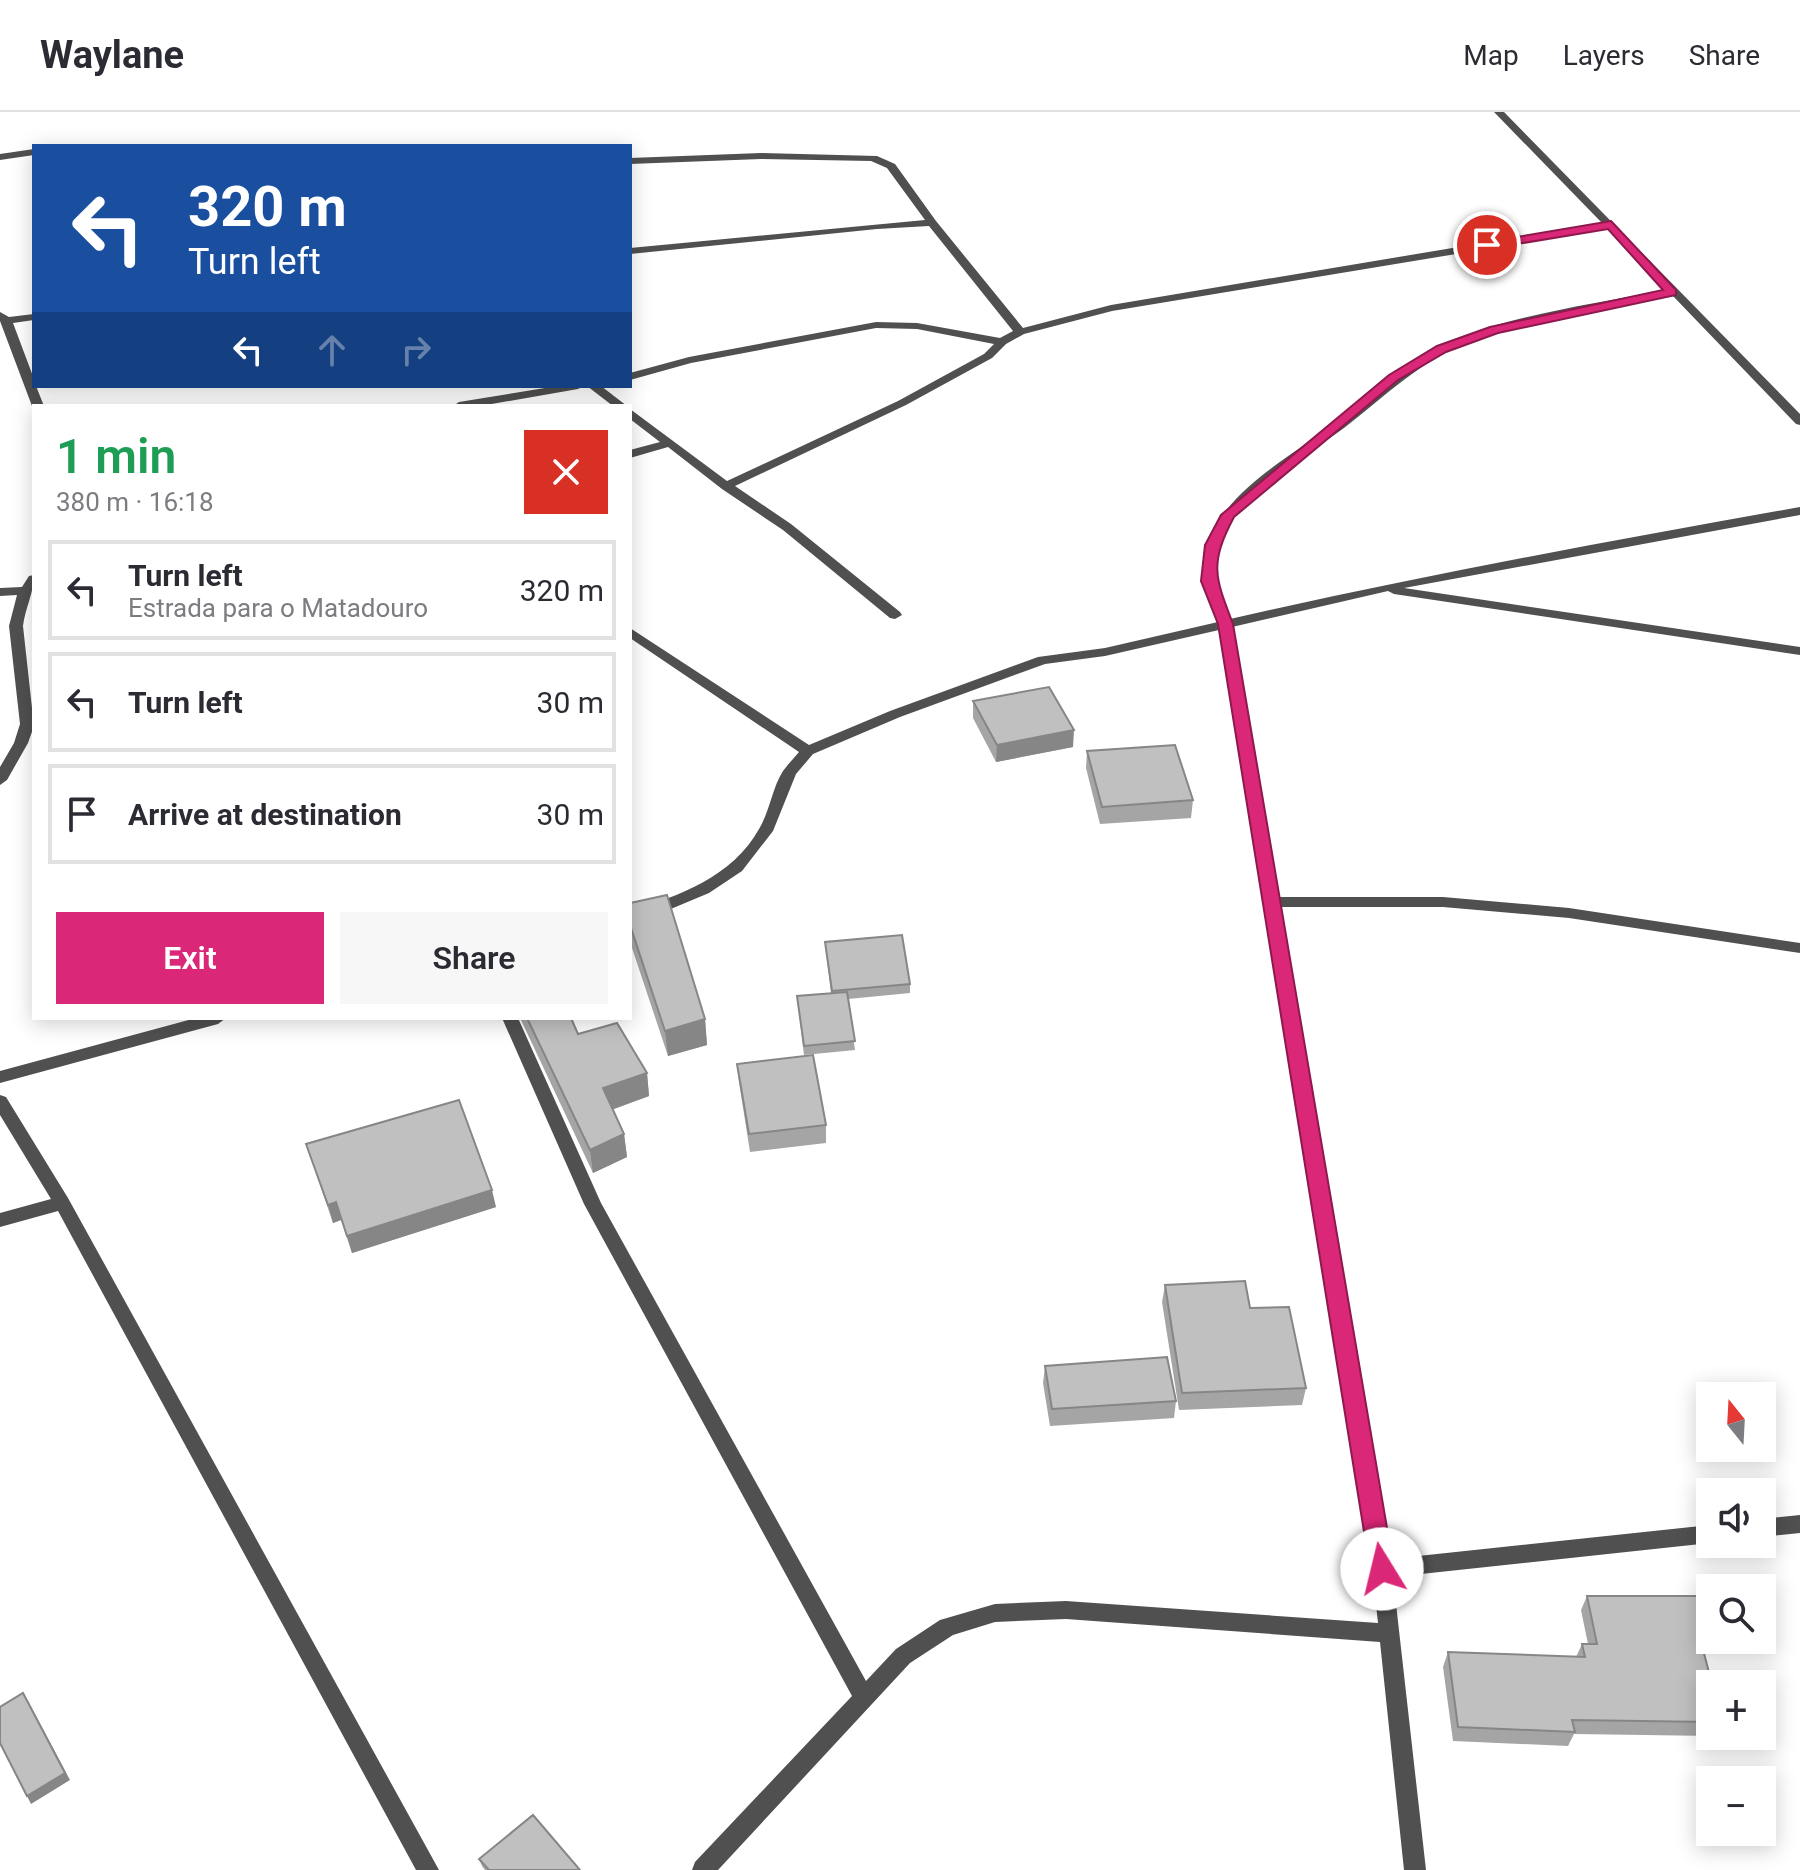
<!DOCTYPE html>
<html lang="en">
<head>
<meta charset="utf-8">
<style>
  :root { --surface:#fff; --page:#f7f7f7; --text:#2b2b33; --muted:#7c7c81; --line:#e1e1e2; --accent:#db2777 }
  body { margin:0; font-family:Roboto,sans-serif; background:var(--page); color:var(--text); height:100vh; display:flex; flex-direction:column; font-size:30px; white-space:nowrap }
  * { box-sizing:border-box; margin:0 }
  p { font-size:26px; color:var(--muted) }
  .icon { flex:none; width:44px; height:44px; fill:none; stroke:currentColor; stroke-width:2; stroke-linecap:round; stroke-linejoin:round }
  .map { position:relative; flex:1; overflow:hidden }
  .panel { position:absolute; left:32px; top:292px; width:600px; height:616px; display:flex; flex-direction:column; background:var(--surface); border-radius:0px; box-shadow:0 4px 20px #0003 }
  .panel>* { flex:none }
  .guide { position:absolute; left:32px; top:32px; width:600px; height:244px; border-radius:0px; box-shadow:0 4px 20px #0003; background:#1a4fa0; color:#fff; overflow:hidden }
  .needle { width:52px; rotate:342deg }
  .buttons { position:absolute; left:1696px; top:1270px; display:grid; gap:16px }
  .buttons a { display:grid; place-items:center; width:80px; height:80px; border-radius:0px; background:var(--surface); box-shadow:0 4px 20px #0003; font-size:40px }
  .pin { position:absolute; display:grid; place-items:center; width:68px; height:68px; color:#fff; margin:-34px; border:4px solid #fff; border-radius:50%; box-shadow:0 2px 8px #0007 }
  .me { position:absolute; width:88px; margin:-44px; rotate:351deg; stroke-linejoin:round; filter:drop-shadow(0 0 6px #0008) }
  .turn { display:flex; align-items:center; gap:28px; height:168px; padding:0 24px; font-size:36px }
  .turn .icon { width:104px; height:104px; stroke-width:2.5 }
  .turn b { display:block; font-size:56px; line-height:68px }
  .lanes { display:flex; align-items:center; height:76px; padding:0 24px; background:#0003; justify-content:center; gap:40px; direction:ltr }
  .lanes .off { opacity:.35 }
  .round { display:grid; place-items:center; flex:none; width:84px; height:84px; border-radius:0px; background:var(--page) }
  .headline { display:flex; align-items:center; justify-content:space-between; height:136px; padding:0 24px }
  h1 { font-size:48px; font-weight:600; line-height:60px; color:#1e9e55 }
  .cta { display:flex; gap:16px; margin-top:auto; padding:16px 24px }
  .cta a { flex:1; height:92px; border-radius:0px; background:var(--accent); color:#fff; font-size:32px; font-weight:600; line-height:92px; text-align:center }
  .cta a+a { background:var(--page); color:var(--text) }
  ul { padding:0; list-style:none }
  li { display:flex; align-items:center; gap:24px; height:100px; margin:0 16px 12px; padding:0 8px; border:4px solid var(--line); border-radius:0px }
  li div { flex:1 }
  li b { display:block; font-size:30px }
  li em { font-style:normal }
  header { display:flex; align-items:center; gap:48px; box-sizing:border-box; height:112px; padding:0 40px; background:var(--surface); border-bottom:2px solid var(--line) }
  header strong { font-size:38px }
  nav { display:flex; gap:44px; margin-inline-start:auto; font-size:28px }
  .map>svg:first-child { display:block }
</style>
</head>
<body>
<header>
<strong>Waylane</strong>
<nav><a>Map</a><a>Layers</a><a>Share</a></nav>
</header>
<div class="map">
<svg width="1800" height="1758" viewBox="0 0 1800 1758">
  <rect width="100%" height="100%" fill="#fff"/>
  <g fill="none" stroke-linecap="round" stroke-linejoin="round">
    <path fill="#505050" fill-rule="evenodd" d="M1494 0H1504L1800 302V313L1796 312 1672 183C1604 197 1533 204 1469 230 1419 250 1385 284 1344 316 1301 348 1241 378 1220 431 1209 456 1220 483 1230 507 1419 464 1609 429 1800 395V403L1404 476 1800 535V543L1394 482 1388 479 1232 515 1278 785H1443L1569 796 1800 831V841L1569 806 1443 795H1280L1390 1447 1710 1413V1431L1393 1465 1426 1758H1404L1380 1530 1066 1507 995 1510 953 1523 910 1551 718 1758H692L695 1750 852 1584 584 1092 502 906H518L601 1091 866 1569 896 1537 940 1508 995 1492 1066 1489 1378 1511 1372 1457 1219 518 1105 544 1045 552 900 605 813 642 796 662 773 719 742 759 709 781 666 799 630 808V798C679 785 733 764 759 717 770 699 772 676 783 659 788 652 794 646 799 640L630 526V516L809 633 890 599 1038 545 1105 536 1218 510C1208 486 1197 460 1206 434 1226 377 1291 345 1336 310 1378 278 1414 242 1466 223 1530 200 1599 191 1666 178L1607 117 1112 199 1024 222 1006 232 992 246 906 293 735 374 791 412 900 500 902 503 895 507 890 506 783 418 722 377 668 335 630 346V338L660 330 630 307V297L727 369 898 289 984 242 994 232 917 217 876 216 691 251 630 268V261L689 245 876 210 917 211 1000 226 1013 219 929 114 877 117 630 142V136L925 108 887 56 871 49 761 47 630 52V46L761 41 877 44 895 52 936 109 1023 216 1111 193 1602 111Z
      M34 37V43L0 48V42Z
      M0 200 9 205 34 202V208L13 211 34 267V274H36L44 294H34V297L32 294 0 209Z
      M557 274H584L578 277 480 294H453L459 290Z
      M587 274H601L627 294H613Z
      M34 463C34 481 25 496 23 514L34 614 28 631 7 668 0 673V655L14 631 20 612 9 514 17 483 0 484V476L22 475 29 464Z
      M196 906H226L218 912 0 971V959Z
      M0 983 6 985 68 1086 439 1758H416L58 1099 0 1115V1101L51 1087 0 1003Z
      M1800 1403V1421L1762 1425V1407Z"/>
  </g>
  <path fill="#a5a5a5" d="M973 589 1073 635 996 650 973 606Z
    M1087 639 1193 688 1191 706 1100 712 1086 656Z
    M630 791 705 907 707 933 668 944 630 830Z
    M825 830 910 872V881L848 887 855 938 804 943 797 884 831 881Z
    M520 906H571L578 922 647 961 649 984 613 997 624 1022 627 1045 593 1061Z
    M737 952 826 1013V1031L750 1040 739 970Z
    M306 1032 496 1095 352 1141 341 1108 333 1111Z
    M1165 1173 1250 1196 1306 1276 1302 1293 1179 1298 1162 1190Z
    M1045 1254 1176 1289 1174 1306 1050 1314 1043 1271Z
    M1587 1484 1710 1507V1528H1714L1707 1541H1704L1710 1572V1624H1713L1574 1622 1568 1634 1453 1629 1443 1555 1448 1540 1576 1545 1582 1532H1588L1581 1498Z
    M479 1747 580 1758H485L482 1754Z"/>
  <path fill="#868686" d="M1074 618 1073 635 996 650 997 633Z
    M705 907 707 933 668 944 665 919Z
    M647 961 649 984 606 1000 603 976Z
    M624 1022 627 1045 593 1061 590 1038Z
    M492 1078 496 1095 352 1141 347 1124Z
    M336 1090 341 1108 333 1111 328 1093Z
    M28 1589 70 1668 31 1692 27 1684Z"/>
  <path fill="#c0c0c0" stroke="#868686" stroke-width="2" d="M1049 575 1074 618 997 633 973 589Z
    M1175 633 1193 688 1102 695 1087 639Z
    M667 783 705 907 665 919 630 813V791Z
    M902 823 910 872 832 879 825 830Z
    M847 880 855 929 804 934 797 884Z
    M527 906H571L578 922 617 911 647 961 603 976 624 1022 590 1038Z
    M813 943 826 1013 749 1022 737 952Z
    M459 988 492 1078 347 1124 336 1090 328 1093 306 1032Z
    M1245 1169 1250 1196 1289 1195 1306 1276 1182 1281 1165 1173Z
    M1167 1245 1176 1289 1052 1297 1045 1254Z
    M1587 1484H1704L1710 1507V1526H1700L1712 1572H1710V1610L1572 1608 1575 1620 1458 1615 1448 1540 1585 1545 1582 1532H1597Z
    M23 1581 65 1661 27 1684 0 1631V1595Z
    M533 1703 580 1758H489L479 1747Z"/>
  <path fill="#db2777" stroke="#8e194d" stroke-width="2" d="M1611 109 1676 178V183L1498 221 1446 240 1398 268 1234 405C1209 452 1215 465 1233 512L1394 1457 1390 1464 1382 1467 1374 1464 1370 1457 1218 512 1201 469 1205 433 1221 403 1389 263 1437 234 1490 215 1663 178 1608 117 1487 137 1481 133 1487 130Z"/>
</svg>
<div class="buttons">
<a><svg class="needle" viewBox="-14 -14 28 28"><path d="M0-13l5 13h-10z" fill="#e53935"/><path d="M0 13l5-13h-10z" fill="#7c7c81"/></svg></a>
<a><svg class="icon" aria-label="sound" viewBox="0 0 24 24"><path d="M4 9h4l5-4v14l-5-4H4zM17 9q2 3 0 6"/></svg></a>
<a><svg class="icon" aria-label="search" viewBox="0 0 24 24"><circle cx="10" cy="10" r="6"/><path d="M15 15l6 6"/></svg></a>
<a>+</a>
<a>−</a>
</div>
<div class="pin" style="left:1487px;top:133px;background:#d93025"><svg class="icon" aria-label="arrive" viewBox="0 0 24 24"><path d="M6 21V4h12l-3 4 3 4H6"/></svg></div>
<svg class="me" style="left:1382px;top:1457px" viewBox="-20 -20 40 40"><circle r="19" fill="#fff"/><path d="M0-13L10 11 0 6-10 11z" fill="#db2777"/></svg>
<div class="guide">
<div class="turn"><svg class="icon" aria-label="left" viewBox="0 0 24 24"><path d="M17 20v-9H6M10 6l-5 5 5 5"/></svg><div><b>320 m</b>Turn left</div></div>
<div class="lanes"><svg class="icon" aria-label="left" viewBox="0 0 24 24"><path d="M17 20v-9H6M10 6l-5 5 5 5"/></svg><svg class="icon off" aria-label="ahead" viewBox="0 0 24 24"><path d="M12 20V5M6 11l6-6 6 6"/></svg><svg class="icon off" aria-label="right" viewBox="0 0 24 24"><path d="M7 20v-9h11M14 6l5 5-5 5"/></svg></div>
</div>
<section class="panel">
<div class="headline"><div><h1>1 min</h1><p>380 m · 16:18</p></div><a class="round" style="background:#d93025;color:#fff"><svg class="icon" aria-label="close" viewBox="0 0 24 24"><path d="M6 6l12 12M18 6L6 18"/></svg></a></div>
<ul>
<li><svg class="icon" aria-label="left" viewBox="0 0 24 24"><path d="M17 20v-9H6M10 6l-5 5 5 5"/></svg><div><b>Turn left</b><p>Estrada para o Matadouro</p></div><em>320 m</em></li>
<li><svg class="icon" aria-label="left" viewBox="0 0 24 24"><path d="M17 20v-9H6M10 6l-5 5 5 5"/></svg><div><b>Turn left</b></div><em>30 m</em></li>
<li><svg class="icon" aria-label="arrive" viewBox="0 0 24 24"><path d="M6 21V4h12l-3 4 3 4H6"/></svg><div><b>Arrive at destination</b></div><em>30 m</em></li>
</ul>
<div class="cta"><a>Exit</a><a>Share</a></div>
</section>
</div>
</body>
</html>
